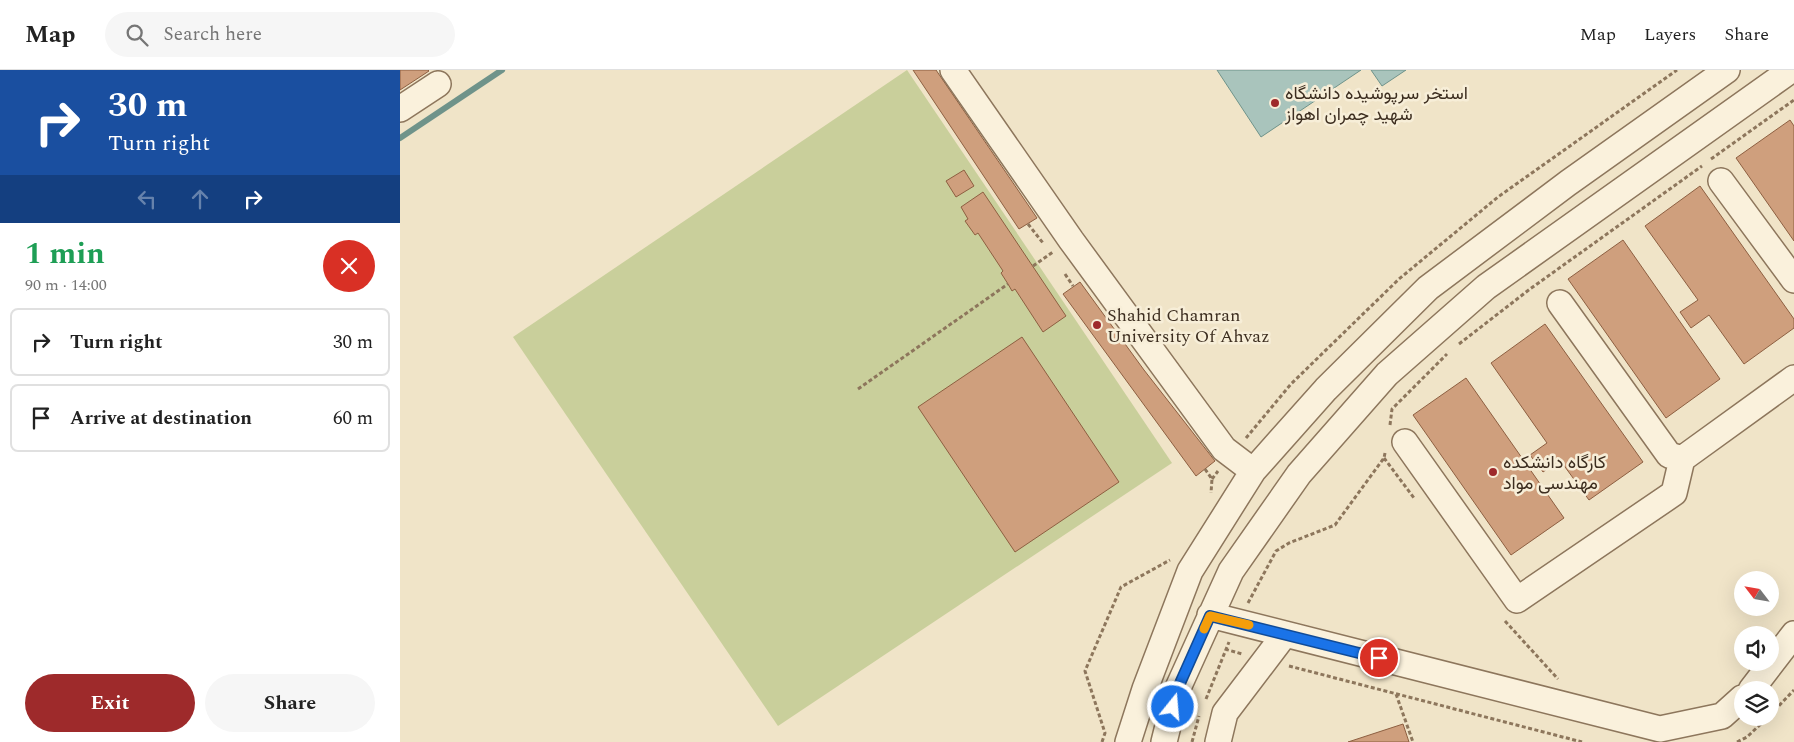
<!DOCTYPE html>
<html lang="en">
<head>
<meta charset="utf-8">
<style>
  :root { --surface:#fff; --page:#f6f6f6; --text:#222; --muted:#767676; --line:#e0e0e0; --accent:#9e2a2b }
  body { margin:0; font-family:Spectral,Vazirmatn,serif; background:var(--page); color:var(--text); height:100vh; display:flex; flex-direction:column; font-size:19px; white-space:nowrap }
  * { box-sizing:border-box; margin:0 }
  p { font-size:16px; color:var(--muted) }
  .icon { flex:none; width:28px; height:28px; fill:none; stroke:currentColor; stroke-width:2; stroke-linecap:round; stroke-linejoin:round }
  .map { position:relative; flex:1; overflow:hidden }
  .side { display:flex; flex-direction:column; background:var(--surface); width:400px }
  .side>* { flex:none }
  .top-card { background:#1a4fa0; color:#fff; overflow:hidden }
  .needle { width:32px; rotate:301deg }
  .buttons { position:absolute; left:1334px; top:501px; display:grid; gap:10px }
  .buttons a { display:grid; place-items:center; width:45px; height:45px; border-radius:50%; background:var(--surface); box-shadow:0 5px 20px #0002; font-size:25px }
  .pin { position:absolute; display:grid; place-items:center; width:42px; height:42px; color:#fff; margin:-21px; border:2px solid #fff; border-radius:50%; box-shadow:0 1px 5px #0007 }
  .me { position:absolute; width:55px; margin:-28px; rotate:17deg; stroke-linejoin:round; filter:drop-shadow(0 0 4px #0008) }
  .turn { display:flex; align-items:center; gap:18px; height:105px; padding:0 25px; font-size:22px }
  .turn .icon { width:65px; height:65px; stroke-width:2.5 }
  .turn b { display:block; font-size:35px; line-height:42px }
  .lanes { display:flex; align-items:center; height:48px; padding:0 25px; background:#0003; justify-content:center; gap:25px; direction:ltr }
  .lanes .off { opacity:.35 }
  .round { display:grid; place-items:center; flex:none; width:52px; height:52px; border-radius:26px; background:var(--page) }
  .overview { display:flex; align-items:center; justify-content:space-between; height:85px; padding:0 25px }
  h1 { font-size:30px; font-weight:700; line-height:38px; color:#1e9e55 }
  .action { display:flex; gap:10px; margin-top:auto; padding:10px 25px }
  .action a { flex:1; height:58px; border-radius:30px; background:var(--accent); color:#fff; font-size:20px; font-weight:700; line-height:58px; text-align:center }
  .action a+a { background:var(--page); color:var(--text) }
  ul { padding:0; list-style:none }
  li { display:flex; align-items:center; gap:15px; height:68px; margin:0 10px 8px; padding:0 15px; border:2px solid var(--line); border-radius:8px }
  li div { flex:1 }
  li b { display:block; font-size:19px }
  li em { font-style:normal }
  header { display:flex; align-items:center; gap:30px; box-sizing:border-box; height:70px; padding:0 25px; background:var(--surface); border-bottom:1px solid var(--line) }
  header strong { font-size:24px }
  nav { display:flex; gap:28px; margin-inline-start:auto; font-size:18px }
  .search { width:350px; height:45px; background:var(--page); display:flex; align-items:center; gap:12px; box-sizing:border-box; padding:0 18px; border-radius:28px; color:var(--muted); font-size:19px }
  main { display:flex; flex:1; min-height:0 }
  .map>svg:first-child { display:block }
</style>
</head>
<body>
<header>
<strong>Map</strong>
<div class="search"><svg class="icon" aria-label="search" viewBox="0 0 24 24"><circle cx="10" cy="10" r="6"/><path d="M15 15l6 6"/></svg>Search here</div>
<nav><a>Map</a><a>Layers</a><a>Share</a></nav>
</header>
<main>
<section class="side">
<div class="top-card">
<div class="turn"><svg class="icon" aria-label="right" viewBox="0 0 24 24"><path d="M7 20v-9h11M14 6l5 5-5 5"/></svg><div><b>30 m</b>Turn right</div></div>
<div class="lanes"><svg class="icon off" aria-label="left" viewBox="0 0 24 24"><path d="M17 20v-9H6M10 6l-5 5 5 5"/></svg><svg class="icon off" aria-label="ahead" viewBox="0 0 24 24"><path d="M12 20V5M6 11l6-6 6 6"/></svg><svg class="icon" aria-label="right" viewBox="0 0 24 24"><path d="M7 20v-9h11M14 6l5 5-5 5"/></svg></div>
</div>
<div class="overview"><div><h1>1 min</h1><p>90 m · 14:00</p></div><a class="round" style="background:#d93025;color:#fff"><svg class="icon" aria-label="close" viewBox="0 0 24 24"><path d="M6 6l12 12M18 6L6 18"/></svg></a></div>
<ul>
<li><svg class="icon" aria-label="right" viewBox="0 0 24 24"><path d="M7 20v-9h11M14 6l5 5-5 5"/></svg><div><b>Turn right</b></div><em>30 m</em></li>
<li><svg class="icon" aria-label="arrive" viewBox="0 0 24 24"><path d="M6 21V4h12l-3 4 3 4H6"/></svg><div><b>Arrive at destination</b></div><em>60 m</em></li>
</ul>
<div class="action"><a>Exit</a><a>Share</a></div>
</section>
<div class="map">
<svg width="1394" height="672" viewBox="0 0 1394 672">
  <rect width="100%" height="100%" fill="#f0e4c8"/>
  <path fill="#c9cf9b" d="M507 0 772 393 378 656 113 267Z"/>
  <path fill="#a9c4bc" stroke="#6f938a" d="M817 0H961L861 67Z
    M971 0H1006L982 16Z"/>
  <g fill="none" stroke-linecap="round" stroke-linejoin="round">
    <path stroke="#6f938a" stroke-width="6" d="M0 68 102 0"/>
  </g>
  <path fill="#cf9f7d" stroke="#8d5f41" d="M0 0H28L29 1 0 20Z
    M513 0H536L637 148 619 159Z
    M1390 50 1394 56V171L1336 88Z
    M564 100 574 116 556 127 546 111Z
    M1300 116 1394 249V258L1344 294 1309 245 1291 258 1280 242 1298 230 1245 156Z
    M583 122 666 246 643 262 615 219 612 221 608 214 601 203 603 201 578 163 575 165 565 151 568 149 561 137Z
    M1223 170 1320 309 1266 348 1168 209Z
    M680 212 744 300 815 391 796 406 663 224Z
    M1145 254 1243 392 1189 430 1160 390 1143 402 1130 385 1147 373 1091 293Z
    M622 267 719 412 615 482 518 337Z
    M1066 308 1164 448 1111 485 1013 345Z
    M1003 654 1009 672H948Z"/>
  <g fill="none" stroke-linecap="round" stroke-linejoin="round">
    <defs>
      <path id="minor" d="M553 0 671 170 824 379 853 401
        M0 39 38 14
        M1321 111 1394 210
        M1160 233 1269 385 1282 389
        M1005 372 1117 530 1274 423 1282 389 1394 308
        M810 545 1260 659 1322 646 1342 628
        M1351 620 1394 564
        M728 672 745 619 790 501 853 401 926 319 1028 218 1168 113 1327 0
        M764 672 777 620 831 501 899 404 987 304 1086 217 1391 0
        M818 672 825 643 885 564"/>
    </defs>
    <use href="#minor" stroke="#8d765c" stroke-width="28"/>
    <path stroke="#8d765c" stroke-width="3" stroke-dasharray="4 2.5" stroke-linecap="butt" d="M1311 89 1394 30
      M628 154 643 173
      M633 196 653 182
      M665 204 673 216
      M1059 274 1130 219 1302 96
      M458 319 608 214
      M990 355 992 339 1047 284
      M846 368 891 314 999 209 1098 127 1277 0
      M984 388 1014 428
      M805 399 812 409 811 423
      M812 409 818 401
      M848 533 876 481 889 473 935 455 984 388 985 383
      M1105 551 1158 609
      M825 579 842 584
      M889 596 1182 672
      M996 624 1013 672
      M806 629 829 572
      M1370 645 1394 620
      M702 672 705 663 685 601 721 517 770 490
      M792 672 799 646
      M1337 672 1347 667 1367 648"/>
    <use href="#minor" stroke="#faf1dc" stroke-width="25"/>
  </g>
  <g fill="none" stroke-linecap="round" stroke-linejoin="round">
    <defs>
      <path id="route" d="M773 637 777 620 810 546 979 588"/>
    </defs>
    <use href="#route" stroke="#114b97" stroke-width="12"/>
    <use href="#route" stroke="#1a73e8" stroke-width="9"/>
    <path stroke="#f59e0b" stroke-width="9" d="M804 559 810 546 849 555"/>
  </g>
  <g fill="#9e2a2b" stroke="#f7eed8" stroke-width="2">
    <circle cx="875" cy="33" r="5"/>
    <circle cx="697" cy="255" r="5"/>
    <circle cx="1093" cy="402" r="5"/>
  </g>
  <g text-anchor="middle" stroke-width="5" stroke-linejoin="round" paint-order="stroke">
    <g font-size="18" fill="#3d2e20" stroke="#f7eed8" text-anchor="start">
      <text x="885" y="29">استخر سرپوشیده دانشگاه<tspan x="885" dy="21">شهید چمران اهواز</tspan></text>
      <text x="707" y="251">Shahid Chamran<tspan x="707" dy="21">University Of Ahvaz</tspan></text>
      <text x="1103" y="398">کارگاه دانشکده<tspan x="1103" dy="21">مهندسی مواد</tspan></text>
    </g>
  </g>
</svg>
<div class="buttons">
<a><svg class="needle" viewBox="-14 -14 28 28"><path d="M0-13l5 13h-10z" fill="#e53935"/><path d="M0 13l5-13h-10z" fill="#767676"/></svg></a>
<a><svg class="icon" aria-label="sound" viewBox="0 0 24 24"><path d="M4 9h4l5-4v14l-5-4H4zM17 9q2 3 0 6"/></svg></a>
<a><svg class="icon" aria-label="layers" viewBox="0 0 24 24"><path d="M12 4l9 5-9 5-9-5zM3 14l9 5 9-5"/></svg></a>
</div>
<div class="pin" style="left:979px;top:588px;background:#d93025"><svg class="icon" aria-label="arrive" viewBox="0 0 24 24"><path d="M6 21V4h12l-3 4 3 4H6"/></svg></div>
<svg class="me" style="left:773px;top:637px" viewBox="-20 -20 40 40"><circle r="17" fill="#1a73e8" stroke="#fff" stroke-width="3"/><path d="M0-11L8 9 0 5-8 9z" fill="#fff"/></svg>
</div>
</main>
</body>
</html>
